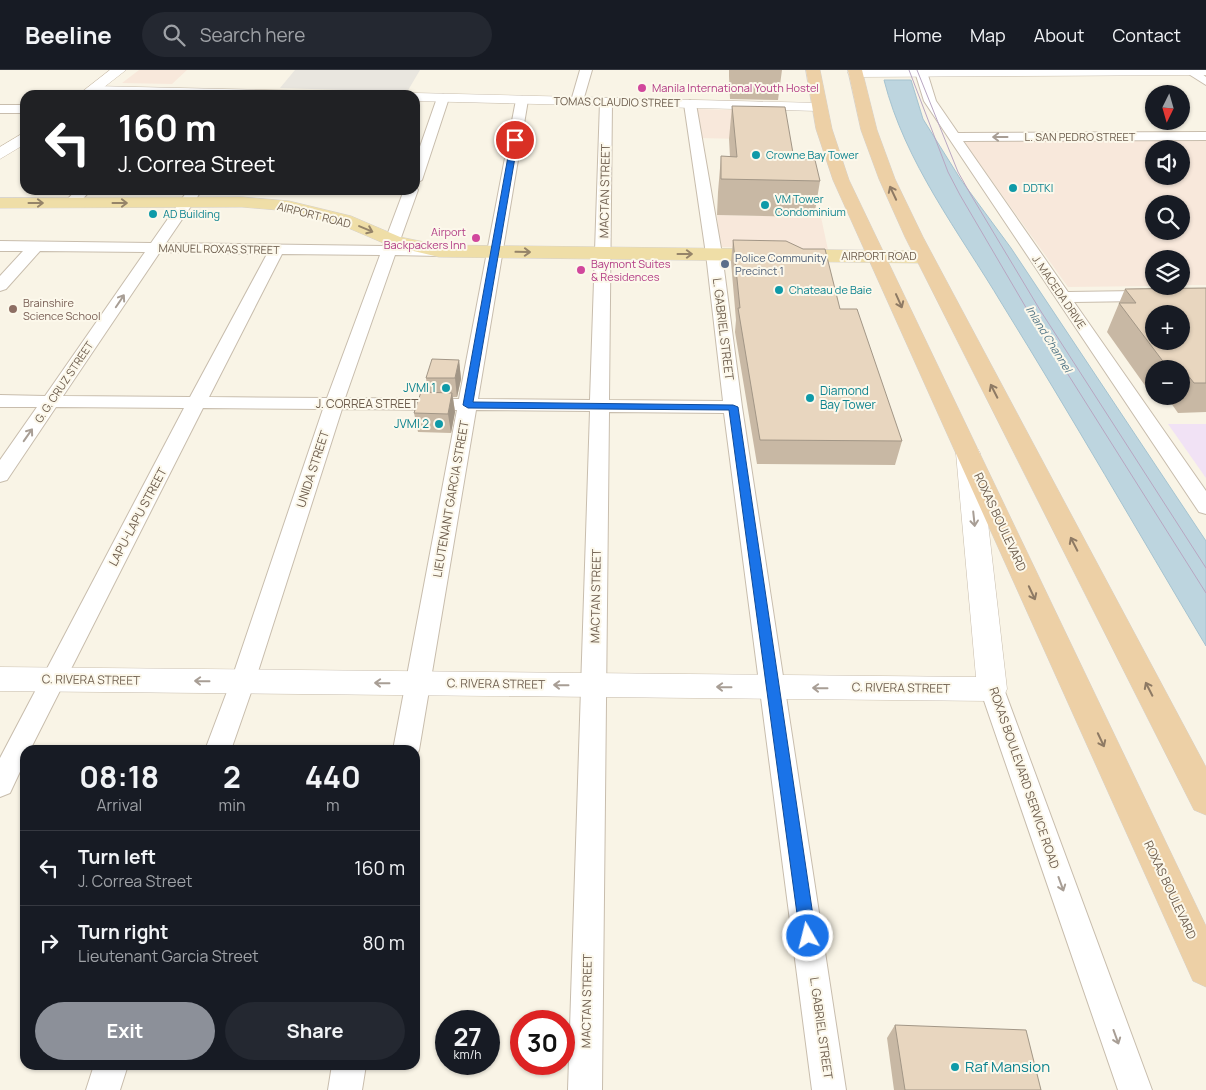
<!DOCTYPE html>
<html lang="en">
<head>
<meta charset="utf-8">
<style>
  :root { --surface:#171b24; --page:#242831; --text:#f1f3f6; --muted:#9ea1a6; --line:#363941; --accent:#8c9099 }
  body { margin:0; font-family:Manrope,sans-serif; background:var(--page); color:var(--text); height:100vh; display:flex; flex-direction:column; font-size:19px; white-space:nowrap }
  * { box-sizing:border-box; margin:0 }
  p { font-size:16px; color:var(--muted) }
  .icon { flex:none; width:28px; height:28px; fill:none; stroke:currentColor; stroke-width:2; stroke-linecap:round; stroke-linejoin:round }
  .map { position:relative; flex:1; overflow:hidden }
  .sheet { position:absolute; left:20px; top:675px; width:400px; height:325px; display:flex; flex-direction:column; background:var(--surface); border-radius:15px; box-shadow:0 1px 4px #0004 }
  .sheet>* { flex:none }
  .hud { position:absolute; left:20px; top:20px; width:400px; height:105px; border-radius:15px; box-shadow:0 1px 4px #0004; background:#202124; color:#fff; overflow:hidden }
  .needle { width:32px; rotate:185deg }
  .buttons { position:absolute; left:1145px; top:15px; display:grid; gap:10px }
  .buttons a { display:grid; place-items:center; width:45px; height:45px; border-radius:50%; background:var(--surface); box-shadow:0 1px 4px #0004; font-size:25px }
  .speed { position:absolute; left:435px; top:940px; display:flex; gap:10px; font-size:25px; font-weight:700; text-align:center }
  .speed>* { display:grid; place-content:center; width:65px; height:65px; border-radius:50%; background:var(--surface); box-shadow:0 1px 4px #0004; line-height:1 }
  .speed small { font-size:12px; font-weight:400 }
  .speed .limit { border:8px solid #d22; background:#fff; color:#111 }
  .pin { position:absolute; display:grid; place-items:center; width:42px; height:42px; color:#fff; margin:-21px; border:2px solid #fff; border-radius:50%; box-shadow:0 1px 5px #0007 }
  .me { position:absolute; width:55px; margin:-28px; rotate:352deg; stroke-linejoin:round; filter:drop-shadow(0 0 4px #0008) }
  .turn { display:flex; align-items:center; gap:18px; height:105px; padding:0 15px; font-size:22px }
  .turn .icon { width:65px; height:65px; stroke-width:2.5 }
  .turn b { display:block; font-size:35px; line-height:42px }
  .eta { display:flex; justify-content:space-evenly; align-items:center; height:85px; text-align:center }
  .eta b { font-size:30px; font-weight:700; line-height:35px }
  .button { display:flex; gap:10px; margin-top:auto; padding:10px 15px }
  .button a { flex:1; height:58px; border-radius:30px; background:var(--accent); color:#fff; font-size:20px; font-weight:700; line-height:58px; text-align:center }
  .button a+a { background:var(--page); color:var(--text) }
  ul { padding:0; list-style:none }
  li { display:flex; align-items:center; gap:15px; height:75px; padding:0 15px; border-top:1px solid var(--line) }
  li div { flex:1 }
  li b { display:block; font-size:19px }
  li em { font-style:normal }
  header { display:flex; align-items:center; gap:30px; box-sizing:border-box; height:70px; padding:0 25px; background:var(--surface); border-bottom:1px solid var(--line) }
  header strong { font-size:24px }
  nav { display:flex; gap:28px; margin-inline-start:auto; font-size:18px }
  .search { width:350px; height:45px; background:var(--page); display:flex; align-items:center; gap:12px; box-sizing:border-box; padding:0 18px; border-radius:28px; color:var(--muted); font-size:19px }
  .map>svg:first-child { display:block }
</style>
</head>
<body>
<header>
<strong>Beeline</strong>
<div class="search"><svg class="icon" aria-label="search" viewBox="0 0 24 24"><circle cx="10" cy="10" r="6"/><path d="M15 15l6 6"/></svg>Search here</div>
<nav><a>Home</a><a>Map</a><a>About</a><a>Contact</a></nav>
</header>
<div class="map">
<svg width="1206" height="1020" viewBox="0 0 1206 1020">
  <rect width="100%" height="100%" fill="#f9f4e6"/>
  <path fill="#f8e8db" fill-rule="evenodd" d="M139 0H187L172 14 122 13Z
    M697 39 780 41 785 70 698 68Z
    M962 69H1206V215H1181V189H1154V216L1068 217ZM1154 79H1181V106H1154ZM1154 134H1181V161H1154Z
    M717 145 821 147 828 180 720 177Z"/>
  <path fill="#e9e6df" d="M295 0H420L407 22 280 18Z"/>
  <path fill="#f1e2f5" d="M1168 354H1206V408Z"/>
  <path fill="#bdd5df" stroke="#a5c3d0" d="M884 10H911L923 49 961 110 1011 178 1206 471V576C1138 462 1072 347 1002 234 959 162 905 93 884 10Z"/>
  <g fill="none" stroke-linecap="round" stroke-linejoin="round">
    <defs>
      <path id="minor" d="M580 0H592L583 31 577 35 571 31Z
        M917 0 927 2 936 31 958 63 1206 62V70L963 71 1068 222 1206 220V230L1074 232 1206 421V444L1199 442 924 31 915 2Z
        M1186 0H1197L1206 7V15L1187 3Z
        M443 24 449 28 422 110 415 114V91L437 28Z
        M522 26 528 30 478 329 590 330 600 32 606 28 612 32 609 330 723 331 706 184 684 34 690 30 696 34 722 184 742 337 846 1020H812L724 343 609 342 602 1020H568L590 341 476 340 419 680 415 688V680H393L457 340 342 339 255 611 231 680H205L231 611 323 339 203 338 30 680H25V691L10 723 0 727V688L184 338 56 337 7 410 0 412V390L37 337H0V325L45 326 145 182 40 181 6 219 0 221V206L23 181H0V171L151 173 188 120H202L166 173 383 176 404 120H415L416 117 418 120 398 176H439L447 181 439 186 395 185 345 328 459 329 516 30ZM160 182 267 184 190 327 63 326ZM282 184 380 185 327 328 209 327Z
        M0 35H25V43H0Z
        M76 120H91L76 136H66L64 133Z
        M992 609 1001 612 1004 619 1152 1020H1118L980 619 983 612Z
        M94 995H128L120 1020H86Z
        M332 995H366L362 1020H328Z"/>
      <path id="tertiary" d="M851 0H1206V5L855 7 848 3Z
        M93 16 313 21 320 25 88 23 86 20Z
        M415 23 819 33 826 37 819 41 415 31V25H409Z
        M968 375 977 378 980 383 1007 619 1003 628 992 631 0 621V597L976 607 956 383 959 378Z"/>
      <path id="secondary" d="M110 0H126L94 25H78Z
        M25 62V74L0 89V77Z"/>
      <path id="primary" d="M242 127 289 131 351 146 400 167 439 175 924 181 931 183 933 187 931 191 924 193 439 187 388 175 339 154 289 141 242 137 0 138V128Z"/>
      <path id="trunk" d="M806 0H820L832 59 849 110 1206 856V917L1193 911 833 110 816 59Z
        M848 0H862L877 60 895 109 923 167 1206 697V745L1194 740 905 167 879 109 861 60Z"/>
    </defs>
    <use href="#minor" stroke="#c8bdad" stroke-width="2"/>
    <use href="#tertiary" stroke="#c8bdad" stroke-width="1"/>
    <use href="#secondary" stroke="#cbbeac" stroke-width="1"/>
    <use href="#primary" stroke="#d6d2cd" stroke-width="1"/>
    <use href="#trunk" stroke="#d6d2cd" stroke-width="1"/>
    <use href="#minor" fill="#fff" fill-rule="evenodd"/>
    <use href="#tertiary" fill="#fff" fill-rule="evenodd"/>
    <use href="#secondary" fill="#fff" fill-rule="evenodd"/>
    <use href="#primary" fill="#efdea7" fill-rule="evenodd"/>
    <use href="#trunk" fill="#edd0a6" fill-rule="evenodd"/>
    <path stroke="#b8a6c1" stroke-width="1" d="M909 0 948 102 960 125 1028 241 1206 523
      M917 0 958 102 971 125 1040 240 1206 498"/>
  </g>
  <path fill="#c8b8a4" d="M729 0H782L778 30 730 29 729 6Z
    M732 36 820 111 814 147 717 145 718 122 721 86 730 87 729 69Z
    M733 170 840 239 902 371 895 395 757 394 735 262 736 250 731 192Z
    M1206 218V342L1178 343 1166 326H1181V299H1154V324H1151L1107 262 1125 219Z
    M459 290 461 309 457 327H453L455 342 451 363 418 362 414 343 428 323 426 308Z
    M895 955 1041 1020H894L887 968Z"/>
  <path fill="#a29686" d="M459 290 461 309 457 327 455 308Z
    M452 323 455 342 451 363 448 344Z"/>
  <path fill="#e8d6bf" stroke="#a29686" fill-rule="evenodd" d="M732 36 785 37 794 89 815 90 820 111 721 109V86L737 87Z
    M733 170 786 171 803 179H825L840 239H857L902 371 760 370 738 238H740Z
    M1206 218V313H1194L1179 294H1165L1119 233H1136L1125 219ZM1154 244H1181V271H1154Z
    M432 289 459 290 455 308H426Z
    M421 322 452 323 448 344 414 343Z
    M895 955 1026 960 1041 1020H905Z"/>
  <defs><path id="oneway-shaft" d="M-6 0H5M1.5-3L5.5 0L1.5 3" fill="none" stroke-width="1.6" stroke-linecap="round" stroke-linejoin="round" transform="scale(1.25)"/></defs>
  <g stroke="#a89e95">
    <use href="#oneway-shaft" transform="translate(1000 67) rotate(180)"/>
    <use href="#oneway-shaft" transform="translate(120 231) rotate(-56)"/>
    <use href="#oneway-shaft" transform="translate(28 365) rotate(-55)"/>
    <use href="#oneway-shaft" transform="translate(974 449) rotate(84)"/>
    <use href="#oneway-shaft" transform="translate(202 611) rotate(-179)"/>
    <use href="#oneway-shaft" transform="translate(382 613) rotate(-179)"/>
    <use href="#oneway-shaft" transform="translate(561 615) rotate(-179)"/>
    <use href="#oneway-shaft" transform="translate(724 617) rotate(-179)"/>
    <use href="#oneway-shaft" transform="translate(820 618) rotate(-179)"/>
    <use href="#oneway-shaft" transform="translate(1061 814) rotate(70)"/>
    <use href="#oneway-shaft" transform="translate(1116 967) rotate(70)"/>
  </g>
  <g stroke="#8e7a64">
    <use href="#oneway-shaft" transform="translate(893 123) rotate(-115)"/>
    <use href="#oneway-shaft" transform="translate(899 231) rotate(66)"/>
    <use href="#oneway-shaft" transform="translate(994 321) rotate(-117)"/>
    <use href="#oneway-shaft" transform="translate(1074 474) rotate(-117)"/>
    <use href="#oneway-shaft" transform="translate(1032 523) rotate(65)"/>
    <use href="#oneway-shaft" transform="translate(1149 619) rotate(-117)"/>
    <use href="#oneway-shaft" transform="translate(1101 670) rotate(65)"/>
  </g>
  <g stroke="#958469">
    <use href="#oneway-shaft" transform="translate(36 133)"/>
    <use href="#oneway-shaft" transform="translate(120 133)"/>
    <use href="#oneway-shaft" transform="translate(366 159) rotate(23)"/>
    <use href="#oneway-shaft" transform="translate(523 182) rotate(1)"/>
    <use href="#oneway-shaft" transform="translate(685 184)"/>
  </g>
  <path fill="#1a73e8" stroke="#114b97" d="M515 68 518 70 473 332 733 335 738 337 816 866 813 872 808 874 802 872 800 866 729 340 468 338 463 335 511 70Z"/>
  <g fill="#d1479c" stroke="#fcf8eb" stroke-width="2">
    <circle cx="642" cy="18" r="5"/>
    <circle cx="476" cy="168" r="5"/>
    <circle cx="581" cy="200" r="5"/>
  </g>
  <g fill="#0f9aa8" stroke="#fcf8eb" stroke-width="2">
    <circle cx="756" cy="85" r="5"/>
    <circle cx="1013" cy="118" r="5"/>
    <circle cx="765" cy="135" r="5"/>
    <circle cx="153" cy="144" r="5"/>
    <circle cx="779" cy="220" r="5"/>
    <circle cx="446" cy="318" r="5"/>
    <circle cx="810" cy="328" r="5"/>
    <circle cx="439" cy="354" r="5"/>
    <circle cx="955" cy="997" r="5"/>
  </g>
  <circle fill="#5c6f8a" stroke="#fcf8eb" stroke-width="2" cx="725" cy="194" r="5"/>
  <circle fill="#8d6e63" stroke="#fcf8eb" stroke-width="2" cx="13" cy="239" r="5"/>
  <g text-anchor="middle" stroke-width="4" stroke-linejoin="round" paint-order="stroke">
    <g font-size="11" fill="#b23c85" stroke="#fcf8eb" text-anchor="start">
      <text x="652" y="22">Manila International Youth Hostel</text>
      <text x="466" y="166" text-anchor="end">Airport<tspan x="466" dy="13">Backpackers Inn</tspan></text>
      <text x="591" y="198">Baymont Suites<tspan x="591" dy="13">&amp; Residences</tspan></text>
    </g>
    <g font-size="11" fill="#6e5e4e" stroke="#fcf8eb">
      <text transform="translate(617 32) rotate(1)" y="4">TOMAS CLAUDIO STREET</text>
      <text x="1080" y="71">L. SAN PEDRO STREET</text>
      <text transform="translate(314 145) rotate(14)" y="4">AIRPORT ROAD</text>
      <text transform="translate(219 179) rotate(1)" y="4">MANUEL ROXAS STREET</text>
      <text x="879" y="190">AIRPORT ROAD</text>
      <text transform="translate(1059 222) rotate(56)" y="4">J. MACEDA DRIVE</text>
      <text transform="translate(64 312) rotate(-56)" y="4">G. G. CRUZ STREET</text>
    </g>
    <g font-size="11" fill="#0d838f" stroke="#fcf8eb" text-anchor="start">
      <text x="766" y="89">Crowne Bay Tower</text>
      <text x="1023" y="122">DDTKI</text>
      <text x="775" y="133">VM Tower<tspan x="775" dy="13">Condominium</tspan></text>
      <text x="163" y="148">AD Building</text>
      <text x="789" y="224">Chateau de Baie</text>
    </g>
    <g font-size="11" fill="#4e5e75" stroke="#fcf8eb" text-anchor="start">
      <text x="735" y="192">Police Community<tspan x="735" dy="13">Precinct 1</tspan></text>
    </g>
    <g font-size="11" fill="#785e54" stroke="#fcf8eb" text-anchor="start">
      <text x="23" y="237">Brainshire<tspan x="23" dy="13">Science School</tspan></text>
    </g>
    <g font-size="11" font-style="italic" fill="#4f7485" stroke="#fcf8eb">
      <text transform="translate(1049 269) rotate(58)" y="4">Inland Channel</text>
    </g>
    <g font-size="12" fill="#6e5e4e" stroke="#fcf8eb">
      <text transform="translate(605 121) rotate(-89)" y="4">MACTAN STREET</text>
      <text transform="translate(723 259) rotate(83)" y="4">L. GABRIEL STREET</text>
      <text x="367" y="338">J. CORREA STREET</text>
      <text transform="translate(313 399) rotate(-72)" y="4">UNIDA STREET</text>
      <text transform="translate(451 429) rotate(-80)" y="4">LIEUTENANT GARCIA STREET</text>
      <text transform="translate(138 447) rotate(-62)" y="4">LAPU-LAPU STREET</text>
      <text transform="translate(1000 452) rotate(65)" y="4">ROXAS BOULEVARD</text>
      <text transform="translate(596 526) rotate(-89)" y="4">MACTAN STREET</text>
      <text transform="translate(91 610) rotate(1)" y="4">C. RIVERA STREET</text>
      <text transform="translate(496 614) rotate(1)" y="4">C. RIVERA STREET</text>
      <text transform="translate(901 618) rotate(1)" y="4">C. RIVERA STREET</text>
      <text transform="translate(1024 708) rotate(71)" y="4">ROXAS BOULEVARD SERVICE ROAD</text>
      <text transform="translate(1170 820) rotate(65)" y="4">ROXAS BOULEVARD</text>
      <text transform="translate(587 931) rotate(-89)" y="4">MACTAN STREET</text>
      <text transform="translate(821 958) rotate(82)" y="4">L. GABRIEL STREET</text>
    </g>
    <g font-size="12" fill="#0d838f" stroke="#fcf8eb" text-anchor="end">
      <text x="436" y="322">JVMI 1</text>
      <text x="820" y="325" text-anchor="start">Diamond<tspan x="820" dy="14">Bay Tower</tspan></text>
      <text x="429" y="358">JVMI 2</text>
    </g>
    <g font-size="15" fill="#0d838f" stroke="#fcf8eb" text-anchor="start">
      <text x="965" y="1002">Raf Mansion</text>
    </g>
  </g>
</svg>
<div class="buttons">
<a><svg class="needle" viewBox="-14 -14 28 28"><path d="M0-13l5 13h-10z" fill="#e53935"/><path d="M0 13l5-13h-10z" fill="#9ea1a6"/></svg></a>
<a><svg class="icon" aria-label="sound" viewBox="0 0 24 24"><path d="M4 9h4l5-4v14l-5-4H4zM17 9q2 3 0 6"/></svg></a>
<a><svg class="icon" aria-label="search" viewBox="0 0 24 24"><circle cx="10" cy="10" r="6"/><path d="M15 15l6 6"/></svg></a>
<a><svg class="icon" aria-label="layers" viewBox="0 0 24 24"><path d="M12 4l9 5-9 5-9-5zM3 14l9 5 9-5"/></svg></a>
<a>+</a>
<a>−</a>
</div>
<div class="speed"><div>27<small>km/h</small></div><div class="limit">30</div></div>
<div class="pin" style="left:515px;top:70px;background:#d93025"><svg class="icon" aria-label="arrive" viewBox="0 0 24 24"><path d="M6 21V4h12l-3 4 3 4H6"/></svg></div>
<svg class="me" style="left:808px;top:866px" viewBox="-20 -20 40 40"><circle r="17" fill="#1a73e8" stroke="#fff" stroke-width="3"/><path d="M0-11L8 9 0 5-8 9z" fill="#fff"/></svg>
<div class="hud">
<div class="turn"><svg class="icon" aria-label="left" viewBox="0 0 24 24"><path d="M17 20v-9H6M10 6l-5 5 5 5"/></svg><div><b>160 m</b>J. Correa Street</div></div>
</div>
<section class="sheet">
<div class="eta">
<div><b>08:18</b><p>Arrival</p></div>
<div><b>2</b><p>min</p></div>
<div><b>440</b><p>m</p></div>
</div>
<ul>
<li><svg class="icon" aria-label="left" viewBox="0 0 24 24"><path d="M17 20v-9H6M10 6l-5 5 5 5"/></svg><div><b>Turn left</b><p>J. Correa Street</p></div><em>160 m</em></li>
<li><svg class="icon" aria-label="right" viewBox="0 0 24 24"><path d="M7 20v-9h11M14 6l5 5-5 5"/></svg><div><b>Turn right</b><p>Lieutenant Garcia Street</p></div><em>80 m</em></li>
</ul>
<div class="button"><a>Exit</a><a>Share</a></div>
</section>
</div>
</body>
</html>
